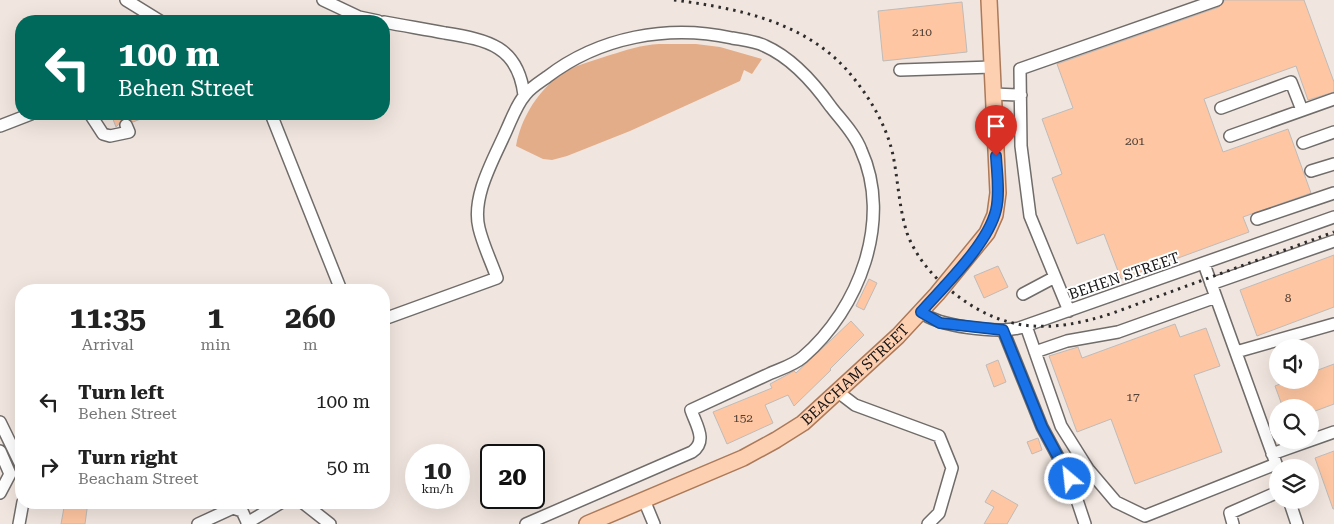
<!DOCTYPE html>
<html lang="en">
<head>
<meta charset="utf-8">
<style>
  :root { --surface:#fff; --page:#f2f2f2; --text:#222; --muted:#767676 }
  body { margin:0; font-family:"Roboto Serif",serif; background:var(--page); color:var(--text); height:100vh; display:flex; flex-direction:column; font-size:19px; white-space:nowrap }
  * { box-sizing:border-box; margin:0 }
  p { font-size:16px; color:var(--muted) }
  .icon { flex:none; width:28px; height:28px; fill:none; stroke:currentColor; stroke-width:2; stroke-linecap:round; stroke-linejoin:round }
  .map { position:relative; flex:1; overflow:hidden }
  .details { position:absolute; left:15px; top:284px; width:375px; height:225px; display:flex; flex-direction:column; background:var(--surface); border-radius:20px; box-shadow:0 5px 20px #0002 }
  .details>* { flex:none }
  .hud { position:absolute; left:15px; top:15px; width:375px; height:105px; border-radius:20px; box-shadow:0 5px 20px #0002; background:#00695c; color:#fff; overflow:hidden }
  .controls { position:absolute; left:1269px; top:339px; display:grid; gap:10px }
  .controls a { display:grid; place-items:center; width:50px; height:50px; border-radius:50%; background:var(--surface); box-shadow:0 5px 20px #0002; font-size:25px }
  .speed { position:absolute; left:405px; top:444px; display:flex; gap:10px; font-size:25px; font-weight:700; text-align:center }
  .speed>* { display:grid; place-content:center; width:65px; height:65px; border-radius:50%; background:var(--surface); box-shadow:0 5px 20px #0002; line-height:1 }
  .speed small { font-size:12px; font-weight:400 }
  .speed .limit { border:2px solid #111; border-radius:8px; background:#fff; color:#111 }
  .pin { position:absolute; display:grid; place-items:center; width:42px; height:42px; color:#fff; margin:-51px -21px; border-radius:50% 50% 50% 0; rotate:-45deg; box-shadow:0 0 5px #0007 }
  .pin .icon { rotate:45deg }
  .me { position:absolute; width:55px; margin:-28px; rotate:332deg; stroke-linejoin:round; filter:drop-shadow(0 0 4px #0008) }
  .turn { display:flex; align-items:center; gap:18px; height:105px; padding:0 20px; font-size:22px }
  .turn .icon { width:65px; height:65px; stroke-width:2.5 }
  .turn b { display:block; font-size:35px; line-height:42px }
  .eta { display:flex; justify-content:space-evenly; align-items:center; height:85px; text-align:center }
  .eta b { font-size:30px; font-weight:700; line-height:35px }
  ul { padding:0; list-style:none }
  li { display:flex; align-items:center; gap:15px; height:65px; padding:0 20px }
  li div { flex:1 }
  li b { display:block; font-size:19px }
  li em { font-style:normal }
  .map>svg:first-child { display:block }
</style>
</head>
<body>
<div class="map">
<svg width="1334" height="524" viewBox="0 0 1334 524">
  <rect width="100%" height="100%" fill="#f6f2ef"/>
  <path fill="#f1e6df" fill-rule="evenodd" d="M0 0H1334V524H0ZM21 21H384V114H21ZM21 290H384V502H21ZM1278 348H1310V380H1278ZM1278 408H1310V440H1278ZM416 455H459V498H416ZM491 455H534V498H491ZM1278 468H1310V500H1278Z"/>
  <path fill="#e3ad89" d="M659 44H696L720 47 762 59 752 74 744 70 740 81 630 131 567 156 552 160 543 159 516 146C522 113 544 80 577 66 587 62 599 59 610 55 627 50 641 45 659 44Z"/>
  <path fill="#fec6a2" stroke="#bfbbb9" d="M1225 0H1304L1334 82V92L1308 100 1296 66 1204 99 1223 152 1288 129 1311 193 1243 217 1249 232 1121 279 1104 234 1077 244 1052 178 1062 174 1042 119 1073 108 1057 64 1219 7Z
    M962 2 967 52 883 61 878 11Z
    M111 114H153L133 122 130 119 124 118 116 127Z
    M1334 255V307L1257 336 1240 290Z
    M998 266 1008 287 984 298 974 276Z
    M869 279 877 283 864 310 856 306Z
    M851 321 864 335 830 369 831 370 794 406 788 395 765 405 773 423 727 444 713 412 772 388 770 384 794 371 796 373Z
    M1175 324 1180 337 1206 328 1220 366 1194 375 1222 452 1135 484 1111 419 1077 432 1049 356 1078 347 1082 358Z
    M998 360 1006 382 994 387 986 365Z
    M1334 364V404L1310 413V408H1283L1275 386 1290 380H1310V373Z
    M1038 438 1042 450 1032 454 1027 442Z
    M1334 451V509H1333L1315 458Z
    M992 490 1018 505 1007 524H984L994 507 985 502Z
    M65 502H88L85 524H61Z"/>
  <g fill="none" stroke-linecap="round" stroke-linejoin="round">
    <defs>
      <path id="minor" d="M126 0 160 21
        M323 0 359 17 378 21
        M384 22C404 26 425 29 445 33 488 40 518 46 524 95
        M900 70 992 67
        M993 94 1021 95
        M1221 108 1291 82 1302 110
        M90 114 103 134 110 136 129 132 126 125
        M271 114 341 290
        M0 126 31 114
        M1230 136 1334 99
        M1303 143 1334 132
        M1311 171 1334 164
        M1257 219 1334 193
        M1204 264 1278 469
        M1211 284 1334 241
        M1023 294 1055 277
        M1069 311 1030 216 1021 146 1020 69 1217 0
        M921 312C939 327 996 333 1019 328L1334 217
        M384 319 497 278C491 261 483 245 479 228 471 196 495 157 507 129 512 118 517 104 525 95 530 88 540 82 547 77 599 37 668 24 732 38 743 40 755 41 765 46 792 58 814 83 831 107 841 120 855 134 861 150 893 220 859 309 803 357 794 365 780 369 769 374 743 386 717 398 691 410 696 425 708 441 692 452L526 524
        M1026 326 1061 426 1088 469 1116 502 1145 516 1276 464
        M1003 330 1042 427 1070 479 1085 524
        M1035 352 1067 341 1118 332 1216 297
        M1236 352 1334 324
        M838 392 855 405 939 436 952 468 939 513 928 524
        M0 422 21 465
        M0 451 10 474 0 493
        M1272 454 1334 432
        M644 500 654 524
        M1289 500 1297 524
        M302 502 330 524
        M247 523 282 502
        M19 524 23 502
        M198 524 233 508 242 511 248 524
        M1233 524 1230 513 1278 492"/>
      <g id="major">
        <path id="s1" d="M587 524 743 458 776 440 803 423 898 336 937 294 987 233 995 215 998 193 989 0"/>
      </g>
    </defs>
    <use href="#minor" stroke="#706c6a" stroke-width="14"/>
    <use href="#major" stroke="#ac7a59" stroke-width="18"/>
    <use href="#minor" stroke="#fff" stroke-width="11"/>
    <use href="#major" stroke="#fed0b2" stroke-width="15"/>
    <path stroke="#2d2b2b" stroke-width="3" stroke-dasharray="2.5 5" stroke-linecap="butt" d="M674 0C736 8 802 21 846 69 867 93 886 123 893 155 898 180 899 208 907 233 915 255 931 275 950 290 1002 333 1050 334 1113 313L1334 232"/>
  </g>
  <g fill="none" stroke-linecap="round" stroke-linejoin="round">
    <defs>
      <path id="route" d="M996 156C997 174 1000 193 996 210 988 244 944 286 921 312L940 323 1003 330 1042 427 1070 479"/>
    </defs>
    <use href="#route" stroke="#114b97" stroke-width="12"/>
    <use href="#route" stroke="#1a73e8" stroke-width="9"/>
  </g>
  <g text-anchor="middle" stroke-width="4" stroke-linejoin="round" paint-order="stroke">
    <g font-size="12" fill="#514138">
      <text x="922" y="36">210</text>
      <text x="1135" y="145">201</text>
      <text x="1288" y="302">8</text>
      <text x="1133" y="401">17</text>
      <text x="743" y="422">152</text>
    </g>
    <g font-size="15" fill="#171515" stroke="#fff">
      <text transform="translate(1124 276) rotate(-19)" y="5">BEHEN STREET</text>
      <text dy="5" stroke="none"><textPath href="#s1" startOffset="310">BEACHAM STREET</textPath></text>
    </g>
  </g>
</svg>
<div class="controls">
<a><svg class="icon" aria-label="sound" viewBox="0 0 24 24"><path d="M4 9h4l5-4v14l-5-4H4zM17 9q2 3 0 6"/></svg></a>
<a><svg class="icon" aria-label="search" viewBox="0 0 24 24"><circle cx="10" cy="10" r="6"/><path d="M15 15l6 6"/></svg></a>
<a><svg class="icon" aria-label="layers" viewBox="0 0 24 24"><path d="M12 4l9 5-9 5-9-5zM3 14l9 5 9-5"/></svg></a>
</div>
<div class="speed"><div>10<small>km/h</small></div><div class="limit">20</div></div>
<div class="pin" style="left:996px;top:156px;background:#d93025"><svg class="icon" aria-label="arrive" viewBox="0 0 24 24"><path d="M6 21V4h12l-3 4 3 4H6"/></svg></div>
<svg class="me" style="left:1070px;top:479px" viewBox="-20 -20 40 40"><circle r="17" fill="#1a73e8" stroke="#fff" stroke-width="3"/><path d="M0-11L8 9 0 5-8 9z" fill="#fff"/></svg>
<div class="hud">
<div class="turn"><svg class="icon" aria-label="left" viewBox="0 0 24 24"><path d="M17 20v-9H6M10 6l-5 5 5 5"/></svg><div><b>100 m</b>Behen Street</div></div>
</div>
<section class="details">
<div class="eta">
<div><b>11:35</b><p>Arrival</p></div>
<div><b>1</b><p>min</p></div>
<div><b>260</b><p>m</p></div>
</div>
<ul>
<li><svg class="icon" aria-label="left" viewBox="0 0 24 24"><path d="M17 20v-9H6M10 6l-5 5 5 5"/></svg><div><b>Turn left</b><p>Behen Street</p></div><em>100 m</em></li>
<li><svg class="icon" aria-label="right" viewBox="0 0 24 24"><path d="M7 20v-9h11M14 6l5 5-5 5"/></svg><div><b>Turn right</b><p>Beacham Street</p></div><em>50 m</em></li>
</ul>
</section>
</div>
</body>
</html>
